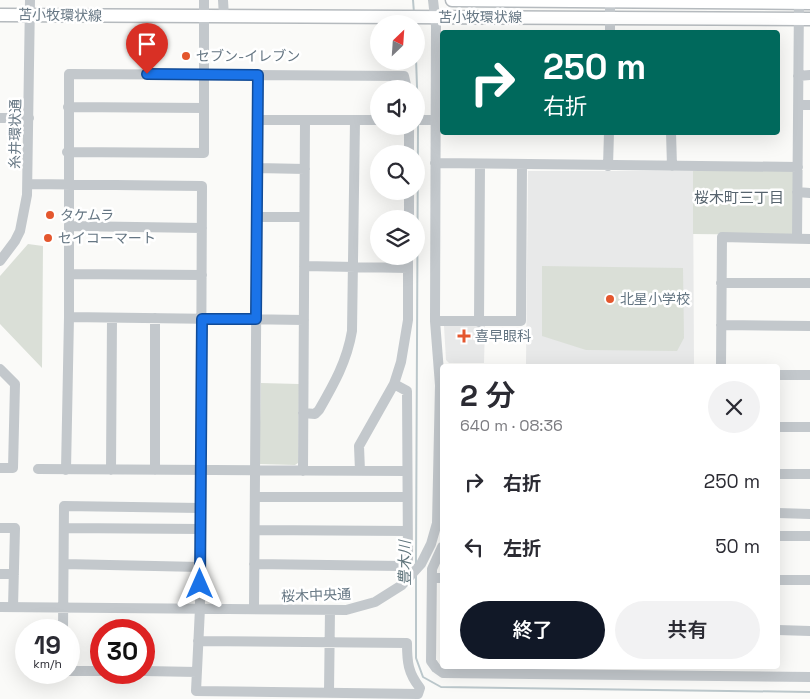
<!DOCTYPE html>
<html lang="ja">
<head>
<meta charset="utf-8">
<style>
  :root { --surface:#fff; --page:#f2f2f3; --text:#2b2b33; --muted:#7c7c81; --accent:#111827 }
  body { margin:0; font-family:"Space Grotesk","Noto Sans JP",sans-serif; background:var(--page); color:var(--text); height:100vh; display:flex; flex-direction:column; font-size:19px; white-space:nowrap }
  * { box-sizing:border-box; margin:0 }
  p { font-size:16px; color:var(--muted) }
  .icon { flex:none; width:28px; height:28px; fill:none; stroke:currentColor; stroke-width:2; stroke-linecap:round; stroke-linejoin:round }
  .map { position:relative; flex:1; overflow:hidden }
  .panel { position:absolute; left:440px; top:364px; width:340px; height:305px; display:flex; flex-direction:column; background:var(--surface); border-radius:5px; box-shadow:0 5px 20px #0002 }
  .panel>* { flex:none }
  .top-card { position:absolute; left:440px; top:30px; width:340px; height:105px; border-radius:5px; box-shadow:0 5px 20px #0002; background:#00695c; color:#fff; overflow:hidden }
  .needle { width:32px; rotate:25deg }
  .controls { position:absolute; left:370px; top:15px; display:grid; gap:10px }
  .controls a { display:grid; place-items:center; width:55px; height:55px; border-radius:50%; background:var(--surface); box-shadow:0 5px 20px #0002; font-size:25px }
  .speed { position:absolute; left:15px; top:619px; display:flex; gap:10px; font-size:25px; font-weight:700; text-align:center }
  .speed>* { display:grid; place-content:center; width:65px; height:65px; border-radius:50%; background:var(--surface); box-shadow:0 5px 20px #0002; line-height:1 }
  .speed small { font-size:12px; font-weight:400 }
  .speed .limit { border:8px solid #d22; background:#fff; color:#111 }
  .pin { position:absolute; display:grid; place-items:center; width:42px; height:42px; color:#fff; margin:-51px -21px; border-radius:50% 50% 50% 0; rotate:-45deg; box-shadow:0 0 5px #0007 }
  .pin .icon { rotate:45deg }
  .me { position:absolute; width:55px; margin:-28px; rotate:0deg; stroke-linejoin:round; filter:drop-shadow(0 0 4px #0008) }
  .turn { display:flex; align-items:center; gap:18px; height:105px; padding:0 20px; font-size:22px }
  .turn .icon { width:65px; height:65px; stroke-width:2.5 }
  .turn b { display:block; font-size:35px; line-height:42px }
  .round { display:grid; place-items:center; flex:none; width:52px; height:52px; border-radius:26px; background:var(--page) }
  .headline { display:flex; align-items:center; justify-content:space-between; height:85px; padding:0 20px }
  h1 { font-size:30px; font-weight:600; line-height:38px }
  .action { display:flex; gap:10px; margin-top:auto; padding:10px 20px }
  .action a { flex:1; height:58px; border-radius:30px; background:var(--accent); color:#fff; font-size:20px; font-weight:600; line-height:58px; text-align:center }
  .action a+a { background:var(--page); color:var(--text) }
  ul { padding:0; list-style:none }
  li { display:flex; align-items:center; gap:15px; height:65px; padding:0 20px }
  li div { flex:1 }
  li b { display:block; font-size:19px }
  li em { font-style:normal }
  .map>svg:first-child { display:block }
</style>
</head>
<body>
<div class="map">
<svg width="810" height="699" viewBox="0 0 810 699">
  <rect width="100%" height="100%" fill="#fafaf8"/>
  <path fill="#e8e9e9" d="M528 171H693L694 366 526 364Z
    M485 325 484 363H449L446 360 444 326Z"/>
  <path fill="#dadfd7" d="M693 171H793V235L693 234Z
    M28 244 43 246 42 368 0 324V276Z
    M542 266 683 268 684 338 677 351 586 350 542 336Z
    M261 383 299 384 298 463 295 465 259 464Z"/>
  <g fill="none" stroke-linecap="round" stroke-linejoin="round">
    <path stroke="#bbc7cb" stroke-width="2" d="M413 0 414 13
      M416 58 418 115
      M416 563 418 123
      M416 575V658L423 677 441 687 810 692"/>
    <defs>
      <path id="major" d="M452 0 810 3
        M0 15 810 19"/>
    </defs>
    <use href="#major" stroke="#b5babe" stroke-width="15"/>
    <path stroke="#c3c8cc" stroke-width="10" d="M223 0 224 17
      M610 32V0
      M798 76 810 75
      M798 105H810
      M68 107 204 108
      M0 118H29
      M257 120H379
      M416 120H442
      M671 132 672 166
      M67 152 204 153V0
      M409 154V126
      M435 163 798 167
      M608 166 609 132
      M257 168 305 169
      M29 184 202 186 200 608 196 691 418 694 420 688C408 673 407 662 407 643L198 641
      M797 192 810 193
      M257 217H304
      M409 219V191
      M69 226 202 228
      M797 239 799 0
      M0 261 15 241 20 231 27 195 30 0
      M304 266 408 268
      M69 274 202 275
      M721 283H810
      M69 317 304 320
      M435 321H521L522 165
      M479 322 480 165
      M721 325 810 326
      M721 366 722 237 810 239
      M0 369 15 384 13 468H0
      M778 375H810
      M303 413 315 414 319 410C334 384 347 361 352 331L355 120
      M778 427H810
      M38 469 407 471
      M66 470 69 317V74L404 76 407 89
      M111 470 112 318
      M155 470V318
      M303 471 305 120
      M360 471 359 446 394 384 401 362 408 320V256
      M778 474H810
      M255 497H407
      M778 513 810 514
      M0 528H15L13 607
      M64 528 201 529
      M255 530 407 531
      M778 536H810
      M442 547 432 569 431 661 436 668 443 673 810 677
      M64 564 200 567
      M254 564 401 566 408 560 407 391 394 384
      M0 574H14
      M432 578H442
      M778 580H810
      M0 607 346 610 375 602 402 585 421 564 431 544 437 523 440 385 435 321 436 26 433 0
      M254 609 258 75
      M63 630 64 506 200 508
      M778 630 810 631
      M69 671H101
      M144 671 197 672
      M329 692 330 610"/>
    <use href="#major" stroke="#fff" stroke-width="12"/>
  </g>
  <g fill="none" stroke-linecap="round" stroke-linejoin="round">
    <defs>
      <path id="route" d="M147 74 258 75 256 319H202L200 584"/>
    </defs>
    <use href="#route" stroke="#114b97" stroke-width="12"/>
    <use href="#route" stroke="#1a73e8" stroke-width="9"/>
  </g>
  <g fill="#e4572e" stroke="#fff" stroke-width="2">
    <circle cx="186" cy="56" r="5"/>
    <circle cx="50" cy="215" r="5"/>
    <circle cx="48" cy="238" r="5"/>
    <circle cx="610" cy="299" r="5"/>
    <path d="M461.5 328.5h5v5h5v5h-5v5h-5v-5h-5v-5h5z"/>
  </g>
  <g text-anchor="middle" stroke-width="5" stroke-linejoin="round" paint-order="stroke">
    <g font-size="14" fill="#657683" stroke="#fff">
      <text transform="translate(60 15) rotate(1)" y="5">苫小牧環状線</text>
      <text x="480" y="22">苫小牧環状線</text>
      <text transform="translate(15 134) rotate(-89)" y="5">糸井環状通</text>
      <text transform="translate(316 595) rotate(-2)" y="5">桜木中央通</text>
    </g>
    <g font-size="14" fill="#657683" stroke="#fff" text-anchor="start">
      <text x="196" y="61">セブン-イレブン</text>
      <text x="60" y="220">タケムラ</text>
      <text x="58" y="243">セイコーマート</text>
      <text x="620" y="304">北星小学校</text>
      <text x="475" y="341">喜早眼科</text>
    </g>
    <g font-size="15" fill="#57646e" stroke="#fff">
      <text x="739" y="203">桜木町三丁目</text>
    </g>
    <g font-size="15" font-style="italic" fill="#60757c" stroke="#fff">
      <text transform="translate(405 563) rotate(-90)" y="5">豊木川</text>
    </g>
  </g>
</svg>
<div class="controls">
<a><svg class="needle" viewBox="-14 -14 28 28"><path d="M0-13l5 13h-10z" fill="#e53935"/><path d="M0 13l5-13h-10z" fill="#7c7c81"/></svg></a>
<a><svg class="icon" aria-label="sound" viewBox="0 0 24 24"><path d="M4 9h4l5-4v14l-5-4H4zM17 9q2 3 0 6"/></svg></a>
<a><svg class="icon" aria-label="search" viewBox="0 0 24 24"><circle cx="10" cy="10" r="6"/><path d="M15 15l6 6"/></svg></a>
<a><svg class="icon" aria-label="layers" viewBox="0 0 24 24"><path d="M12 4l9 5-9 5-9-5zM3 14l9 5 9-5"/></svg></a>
</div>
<div class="speed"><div>19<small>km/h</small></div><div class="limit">30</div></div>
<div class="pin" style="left:147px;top:74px;background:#d93025"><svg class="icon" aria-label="arrive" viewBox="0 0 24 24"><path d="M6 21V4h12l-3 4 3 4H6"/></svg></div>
<svg class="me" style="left:200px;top:584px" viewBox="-20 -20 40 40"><path d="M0-17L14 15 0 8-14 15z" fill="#1a73e8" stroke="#fff" stroke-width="4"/></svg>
<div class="top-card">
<div class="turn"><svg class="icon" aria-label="right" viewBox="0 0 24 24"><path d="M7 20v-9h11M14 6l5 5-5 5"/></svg><div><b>250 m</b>右折</div></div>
</div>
<section class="panel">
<div class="headline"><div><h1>2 分</h1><p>640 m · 08:36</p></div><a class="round"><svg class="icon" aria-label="close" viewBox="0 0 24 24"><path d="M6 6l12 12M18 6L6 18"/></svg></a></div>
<ul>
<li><svg class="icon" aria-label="right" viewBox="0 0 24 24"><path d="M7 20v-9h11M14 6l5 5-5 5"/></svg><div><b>右折</b></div><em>250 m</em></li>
<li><svg class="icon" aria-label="left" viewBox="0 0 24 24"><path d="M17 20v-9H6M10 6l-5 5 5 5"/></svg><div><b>左折</b></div><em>50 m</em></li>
</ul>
<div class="action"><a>終了</a><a>共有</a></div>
</section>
</div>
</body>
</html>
